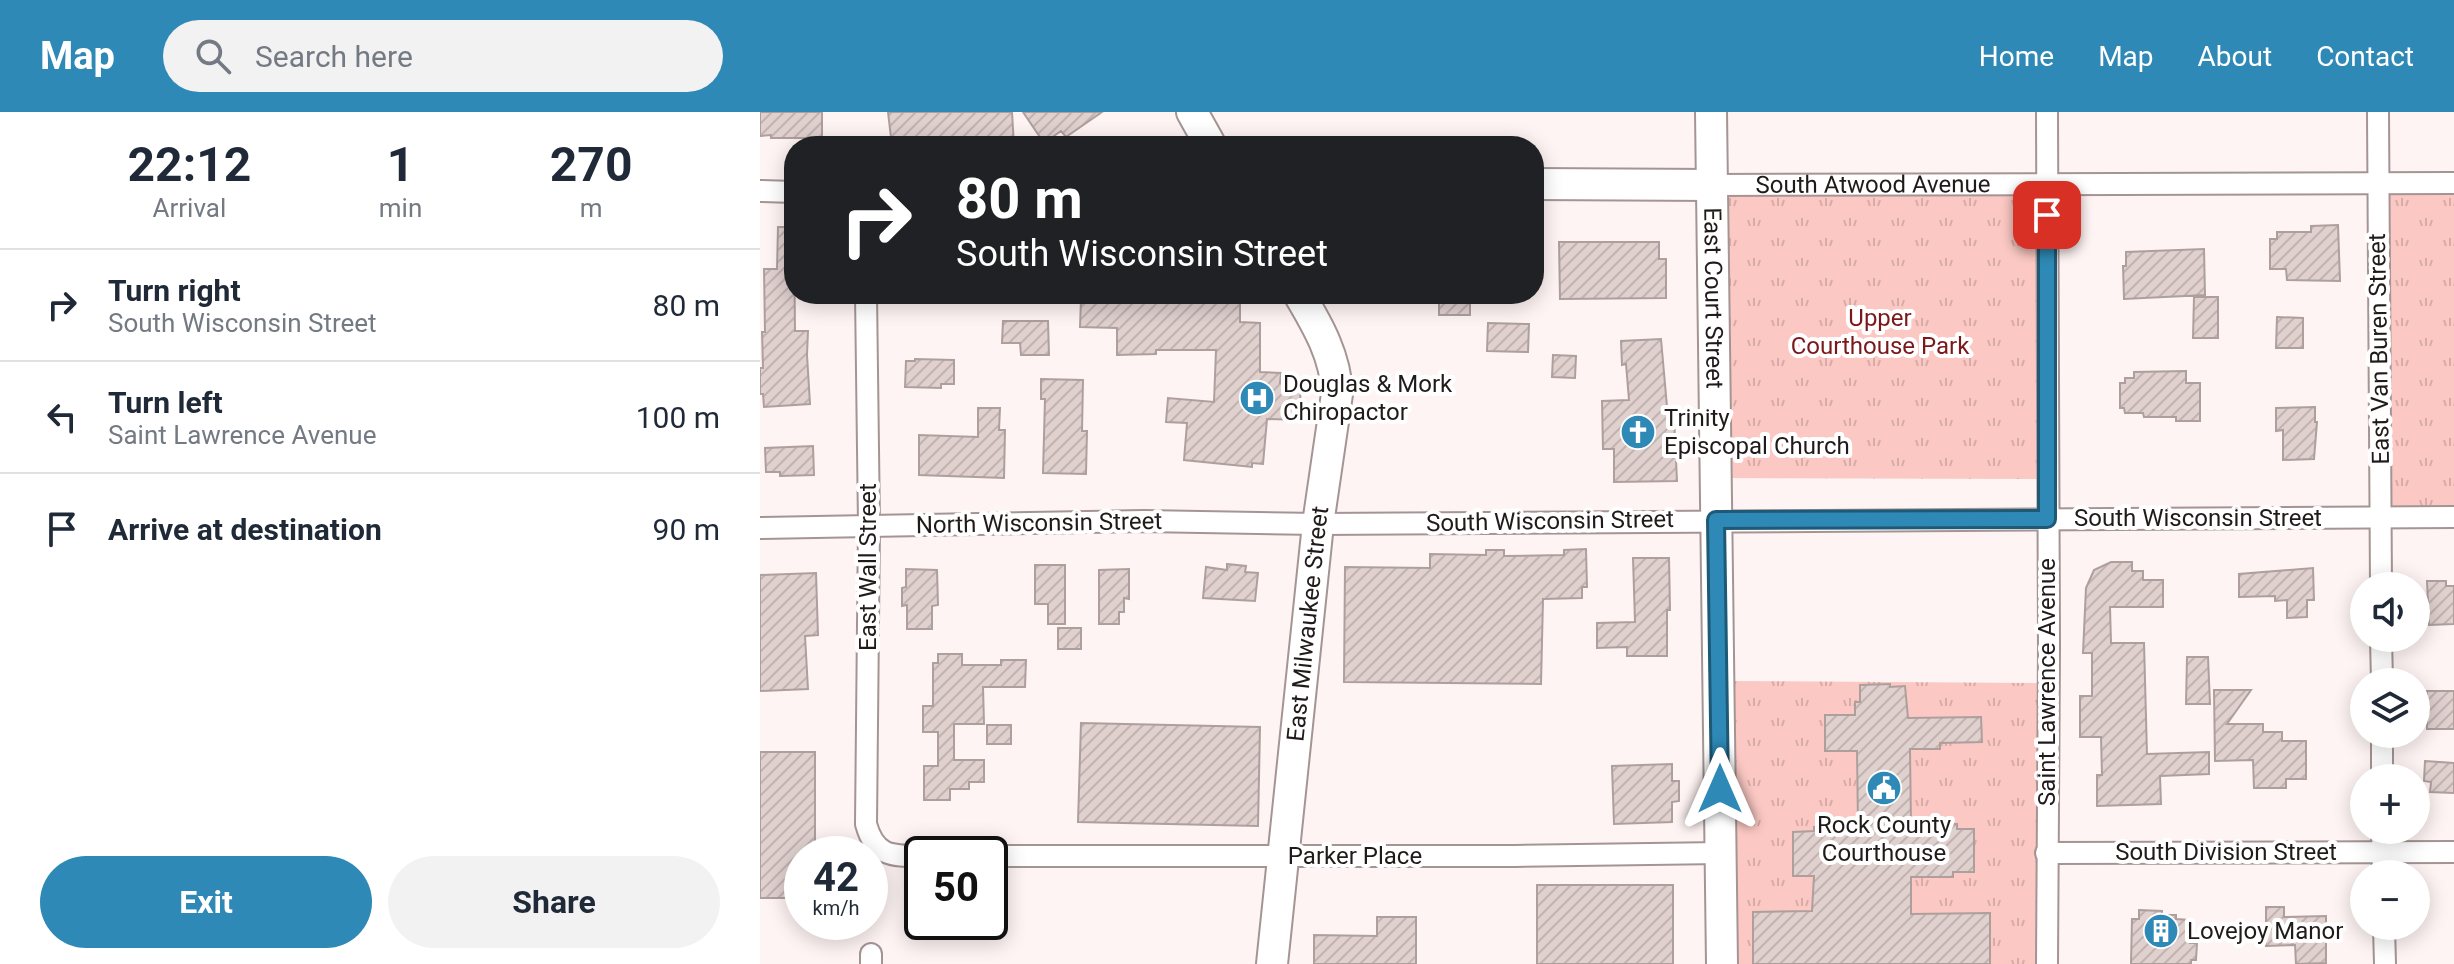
<!DOCTYPE html>
<html lang="en">
<head>
<meta charset="utf-8">
<style>
  :root { --surface:#fff; --page:#f2f2f3; --text:#1f2937; --muted:#747a83; --line:#e0e1e3; --accent:#2e89b6 }
  body { margin:0; font-family:Roboto,sans-serif; background:var(--page); color:var(--text); height:100vh; display:flex; flex-direction:column; font-size:30px; white-space:nowrap }
  * { box-sizing:border-box; margin:0 }
  p { font-size:26px; color:var(--muted) }
  .icon { flex:none; width:44px; height:44px; fill:none; stroke:currentColor; stroke-width:2; stroke-linecap:round; stroke-linejoin:round }
  .map { position:relative; flex:1; overflow:hidden }
  .side { display:flex; flex-direction:column; background:var(--surface); width:760px }
  .side>* { flex:none }
  .guide { position:absolute; left:24px; top:24px; width:760px; height:168px; border-radius:32px; box-shadow:0 4px 20px #0003; background:#202124; color:#fff; overflow:hidden }
  .buttons { position:absolute; left:1590px; top:460px; display:grid; gap:16px }
  .buttons a { display:grid; place-items:center; width:80px; height:80px; border-radius:50%; background:var(--surface); box-shadow:0 4px 20px #0003; font-size:40px }
  .speed { position:absolute; left:24px; top:724px; display:flex; gap:16px; font-size:40px; font-weight:700; text-align:center }
  .speed>* { display:grid; place-content:center; width:104px; height:104px; border-radius:50%; background:var(--surface); box-shadow:0 4px 20px #0003; line-height:1 }
  .speed small { font-size:20px; font-weight:400 }
  .speed .limit { border:4px solid #111; border-radius:12px; background:#fff; color:#111 }
  .pin { position:absolute; display:grid; place-items:center; width:68px; height:68px; color:#fff; margin:-34px; border-radius:16px; box-shadow:0 4px 12px #0006 }
  .me { position:absolute; width:88px; margin:-44px; rotate:0deg; stroke-linejoin:round; filter:drop-shadow(0 0 6px #0008) }
  .turn { display:flex; align-items:center; gap:28px; height:168px; padding:0 40px; font-size:36px }
  .turn .icon { width:104px; height:104px; stroke-width:2.5 }
  .turn b { display:block; font-size:56px; line-height:68px }
  .eta { display:flex; justify-content:space-evenly; align-items:center; height:136px; text-align:center }
  .eta b { font-size:48px; font-weight:700; line-height:56px }
  .button { display:flex; gap:16px; margin-top:auto; padding:16px 40px }
  .button a { flex:1; height:92px; border-radius:48px; background:var(--accent); color:#fff; font-size:32px; font-weight:700; line-height:92px; text-align:center }
  .button a+a { background:var(--page); color:var(--text) }
  ul { padding:0; list-style:none }
  li { display:flex; align-items:center; gap:24px; height:112px; padding:0 40px; border-top:2px solid var(--line) }
  li div { flex:1 }
  li b { display:block; font-size:30px }
  li em { font-style:normal }
  header { display:flex; align-items:center; gap:48px; box-sizing:border-box; height:112px; padding:0 40px; background:var(--accent); color:#fff }
  header strong { font-size:38px }
  nav { display:flex; gap:44px; margin-inline-start:auto; font-size:28px }
  .search { width:560px; height:72px; background:var(--page); display:flex; align-items:center; gap:20px; box-sizing:border-box; padding:0 28px; border-radius:44px; color:var(--muted); font-size:30px }
  main { display:flex; flex:1; min-height:0 }
  .map>svg:first-child { display:block }
</style>
</head>
<body>
<header>
<strong>Map</strong>
<div class="search"><svg class="icon" aria-label="search" viewBox="0 0 24 24"><circle cx="10" cy="10" r="6"/><path d="M15 15l6 6"/></svg>Search here</div>
<nav><a>Home</a><a>Map</a><a>About</a><a>Contact</a></nav>
</header>
<main>
<section class="side">
<div class="eta">
<div><b>22:12</b><p>Arrival</p></div>
<div><b>1</b><p>min</p></div>
<div><b>270</b><p>m</p></div>
</div>
<ul>
<li><svg class="icon" aria-label="right" viewBox="0 0 24 24"><path d="M7 20v-9h11M14 6l5 5-5 5"/></svg><div><b>Turn right</b><p>South Wisconsin Street</p></div><em>80 m</em></li>
<li><svg class="icon" aria-label="left" viewBox="0 0 24 24"><path d="M17 20v-9H6M10 6l-5 5 5 5"/></svg><div><b>Turn left</b><p>Saint Lawrence Avenue</p></div><em>100 m</em></li>
<li><svg class="icon" aria-label="arrive" viewBox="0 0 24 24"><path d="M6 21V4h12l-3 4 3 4H6"/></svg><div><b>Arrive at destination</b></div><em>90 m</em></li>
</ul>
<div class="button"><a>Exit</a><a>Share</a></div>
</section>
<div class="map">
<svg width="1694" height="852" viewBox="0 0 1694 852">
  <defs>
    <pattern id="grass-tufts" width="24" height="20" patternUnits="userSpaceOnUse" patternTransform="scale(2)"><rect width="24" height="20" fill="#fbc8c3"/><path d="M3 7l-1-3M5 7V3M7 7l1-3M15 17l-1-3M17 17v-4M19 17l1-3" fill="none" stroke="#d7aba7"/></pattern>
    <pattern id="building-hatch" width="6" height="6" patternUnits="userSpaceOnUse" patternTransform="scale(2)"><rect width="6" height="6" fill="#e0d1cf"/><path d="M-1 1l2-2M0 6l6-6M5 7l2-2" fill="none" stroke="#c0b3b1"/></pattern>
  </defs>
  <rect width="100%" height="100%" fill="#fef4f3"/>
  <path fill="url(#grass-tufts)" d="M1616 71H1694V405L1621 404Z
    M953 73H1288L1287 367 955 366Z
    M960 569 1289 571 1287 852H962Z"/>
  <path fill="url(#building-hatch)" stroke="#ae9f9d" stroke-width="2" d="M0 0H62V26H11V23L0 24Z
    M128 0H252L254 34H132Z
    M263 0H342L306 25 301 19 284 31Z
    M1578 113 1580 169 1527 168 1526 157H1510V127H1517V120H1551V114Z
    M18 115H34L35 219H48L47 243 50 292 4 295 3 282H0V256H3L2 220H5L4 157H17Z
    M799 130H899V147H906V186L800 187Z
    M1444 137 1445 183 1364 187 1363 154H1366V140Z
    M480 182V210L500 211V260L521 261 520 271H541L539 308 507 307 503 352 492 351V355L424 348 427 311 406 310 408 286 454 290 456 238H396V242L357 243V216L320 215 321 187 357 188V184Z
    M679 182H710V203H679Z
    M1434 185H1458V226H1433Z
    M1517 205 1543 206V236H1516Z
    M243 209H288L289 243H261L260 231H242Z
    M728 211 769 212 768 240 727 239Z
    M901 227 908 306H914L917 369 854 370V337H843L842 289 869 288 866 252 862 253 861 229Z
    M793 243 816 244 815 266 792 265Z
    M155 247 194 248V272H181V276L145 275 146 249H155Z
    M1426 259V271H1440V309H1416V305H1384L1383 301H1365L1364 296H1360V271H1365V266H1374V260Z
    M281 267 323 268 322 319H327L326 362 283 361 285 287H281Z
    M1555 295V310H1557L1554 347 1523 348V318L1516 319V296Z
    M218 296H240L239 318H245L244 366 159 363V323L218 325Z
    M53 334 54 363 20 364V360H6L5 336Z
    M826 437 827 475H822V486L783 487 781 572 584 570 585 455 670 456V442L726 443V438H744V444L804 443V438Z
    M873 446H909L910 498H907V544H867V535L837 536V511L875 510Z
    M1351 450H1372V459H1383V468H1403V495H1350L1351 531H1384L1387 642 1449 640V662L1400 664 1401 692 1337 694V663H1342L1341 625H1320V584H1332V541H1323L1326 476 1334 458Z
    M467 452 486 454 485 460 498 461 495 489 443 486 446 455 467 458Z
    M275 453H305V512H288V492H275Z
    M1553 456 1554 488H1547V505L1527 506V488L1515 489V484L1479 485V462Z
    M146 457 177 458 178 493 172 494V517H147V493L142 494V476L146 475Z
    M369 457V487L364 486V500H359V512H339V458Z
    M56 461 58 523 45 524 48 577 0 579V463Z
    M1667 469H1686V474H1694V512L1669 513Z
    M298 516H321V537H298Z
    M178 542H202V553H241V548H266L265 575H223L224 612H194V648H224V670H209V677H190V688H164V654H178V620H163V594H173V551H178Z
    M1427 545H1448L1450 592H1426Z
    M1130 572V575L1145 574 1148 606 1221 605 1222 630 1180 631V637H1150L1151 713 1197 712V717H1214V760H1193V765H1151V802L1230 801V852H993V800L1052 799 1054 764H1033V720L1054 719V715L1098 714 1097 639H1065V603H1095V590H1100V573Z
    M1454 578H1491L1467 612H1503V620H1522V629H1546V667H1526V676H1494L1493 648 1455 649Z
    M1667 579H1694V617H1667Z
    M321 611 500 615 498 714 318 710Z
    M227 613H251V632H227Z
    M0 640H55V742H42V776L32 775 30 786H0Z
    M1665 649 1694 651V681L1670 680 1671 670 1664 669Z
    M912 652V669H919V689L912 690V710L854 712 852 654Z
    M777 773H913V852H777Z
    M1506 795H1524V805L1566 804V851L1536 852 1535 833 1506 834Z
    M1379 798 1402 799V803H1416V807L1430 808V831H1437L1436 848H1431V852H1371L1372 807H1379Z
    M617 805H656V852H554V823L617 824Z"/>
  <g fill="none" stroke-linecap="round" stroke-linejoin="round">
    <defs>
      <g id="minor">
        <path d="M1618 0 1621 474"/>
        <path id="s1" d="M953 73 1694 71"/>
        <path d="M0 79 34 80"/>
        <path d="M106 182 109 413 106 712C115 745 132 744 162 744"/>
        <path d="M0 416 384 409 558 412 1694 405"/>
        <path d="M1621 526 1622 570"/>
        <path d="M1622 622V666"/>
        <path d="M1622 718 1623 762"/>
        <path d="M1286 741 1694 740"/>
        <path d="M230 744H755L961 741"/>
        <path d="M1624 814 1625 852"/>
        <path d="M111 852V842"/>
        <path d="M1287 852 1289 535 1287 0"/>
      </g>
      <g id="secondary">
        <path d="M432 0 451 34"/>
        <path id="s2" d="M951 0 962 852"/>
        <path d="M774 72 953 73"/>
        <path id="s3" d="M512 852 558 412 577 282C576 245 558 214 539 182"/>
      </g>
    </defs>
    <use href="#minor" stroke="#a49594" stroke-width="24"/>
    <use href="#secondary" stroke="#a49594" stroke-width="34"/>
    <use href="#minor" stroke="#fff" stroke-width="20"/>
    <use href="#secondary" stroke="#fff" stroke-width="30"/>
  </g>
  <g fill="none" stroke-linecap="round" stroke-linejoin="round">
    <defs>
      <path id="route" d="M960 677 956 408 1287 407V103"/>
    </defs>
    <use href="#route" stroke="#1e5976" stroke-width="20"/>
    <use href="#route" stroke="#2e89b6" stroke-width="14"/>
  </g>
  <defs>
    <symbol id="hospital-disc" viewBox="-11 -11 22 22"><circle r="9.5" fill="#2e89b6" stroke="#fff"/><path d="M-5-5h3v3.5h4V-5h3V5h-3V1.5h-4V5h-3Z" fill="#fff"/></symbol>
    <symbol id="church-disc" viewBox="-11 -11 22 22"><circle r="9.5" fill="#2e89b6" stroke="#fff"/><path d="M-1.2-6h2.4v3.5h3.3v2.4h-3.3V6h-2.4V-.1h-3.3v-2.4h3.3Z" fill="#fff"/></symbol>
    <symbol id="civic-disc" viewBox="-11 -11 22 22"><circle r="9.5" fill="#2e89b6" stroke="#fff"/><path d="M-.6-6.5H3V-4.5H.6V-3L4-1V1h2V6H-6V1h2V-1L-.6-3ZM-1.2 2.5V6h2.4V2.5Z" fill="#fff"/></symbol>
    <symbol id="building-disc" viewBox="-11 -11 22 22"><circle r="9.5" fill="#2e89b6" stroke="#fff"/><path d="M-4-6H4V6H1V3H-1V6H-4ZM-2.5-4.3h1.7v1.8h-1.7ZM.8-4.3h1.7v1.8H.8ZM-2.5-1h1.7V.8h-1.7ZM.8-1h1.7V.8H.8Z" fill="#fff"/></symbol>
  </defs>
  <g fill-rule="evenodd">
    <use href="#hospital-disc" x="477" y="266" width="40" height="40"/>
    <use href="#church-disc" x="858" y="300" width="40" height="40"/>
    <use href="#civic-disc" x="1104" y="656" width="40" height="40"/>
    <use href="#building-disc" x="1381" y="799" width="40" height="40"/>
  </g>
  <g text-anchor="middle" stroke-width="8" stroke-linejoin="round" paint-order="stroke">
    <g font-size="24" fill="#201a1a" stroke="#fff">
      <text dy="8" stroke="none"><textPath href="#s1" startOffset="160">South Atwood Avenue</textPath></text>
      <text dy="8" stroke="none"><textPath href="#s2" startOffset="186">East Court Street</textPath></text>
      <text transform="translate(1619 237) rotate(-91)" y="8">East Van Buren Street</text>
      <text x="1438" y="414">South Wisconsin Street</text>
      <text transform="translate(790 409) rotate(-1)" y="8">South Wisconsin Street</text>
      <text transform="translate(279 411) rotate(-1)" y="8">North Wisconsin Street</text>
      <text transform="translate(108 455) rotate(-90)" y="8">East Wall Street</text>
      <text dy="8" stroke="none"><textPath href="#s3" startOffset="342">East Milwaukee Street</textPath></text>
      <text transform="translate(1287 570) rotate(-90)" y="8">Saint Lawrence Avenue</text>
      <text x="1466" y="748">South Division Street</text>
      <text x="595" y="752">Parker Place</text>
    </g>
    <g font-size="24" fill="#7a181b" stroke="#fff">
      <text x="1120" y="214">Upper<tspan x="1120" dy="28">Courthouse Park</tspan></text>
    </g>
    <g font-size="24" fill="#201a1a" stroke="#fff" text-anchor="start">
      <text x="523" y="280">Douglas &amp; Mork<tspan x="523" dy="28">Chiropactor</tspan></text>
      <text x="904" y="314">Trinity<tspan x="904" dy="28">Episcopal Church</tspan></text>
      <text x="1124" y="721" text-anchor="middle">Rock County<tspan x="1124" dy="28">Courthouse</tspan></text>
      <text x="1427" y="827">Lovejoy Manor</text>
    </g>
  </g>
</svg>
<div class="buttons">
<a><svg class="icon" aria-label="sound" viewBox="0 0 24 24"><path d="M4 9h4l5-4v14l-5-4H4zM17 9q2 3 0 6"/></svg></a>
<a><svg class="icon" aria-label="layers" viewBox="0 0 24 24"><path d="M12 4l9 5-9 5-9-5zM3 14l9 5 9-5"/></svg></a>
<a>+</a>
<a>−</a>
</div>
<div class="speed"><div>42<small>km/h</small></div><div class="limit">50</div></div>
<div class="pin" style="left:1287px;top:103px;background:#d93025"><svg class="icon" aria-label="arrive" viewBox="0 0 24 24"><path d="M6 21V4h12l-3 4 3 4H6"/></svg></div>
<svg class="me" style="left:960px;top:677px" viewBox="-20 -20 40 40"><path d="M0-17L14 15 0 8-14 15z" fill="#2e89b6" stroke="#fff" stroke-width="4"/></svg>
<div class="guide">
<div class="turn"><svg class="icon" aria-label="right" viewBox="0 0 24 24"><path d="M7 20v-9h11M14 6l5 5-5 5"/></svg><div><b>80 m</b>South Wisconsin Street</div></div>
</div>
</div>
</main>
</body>
</html>
